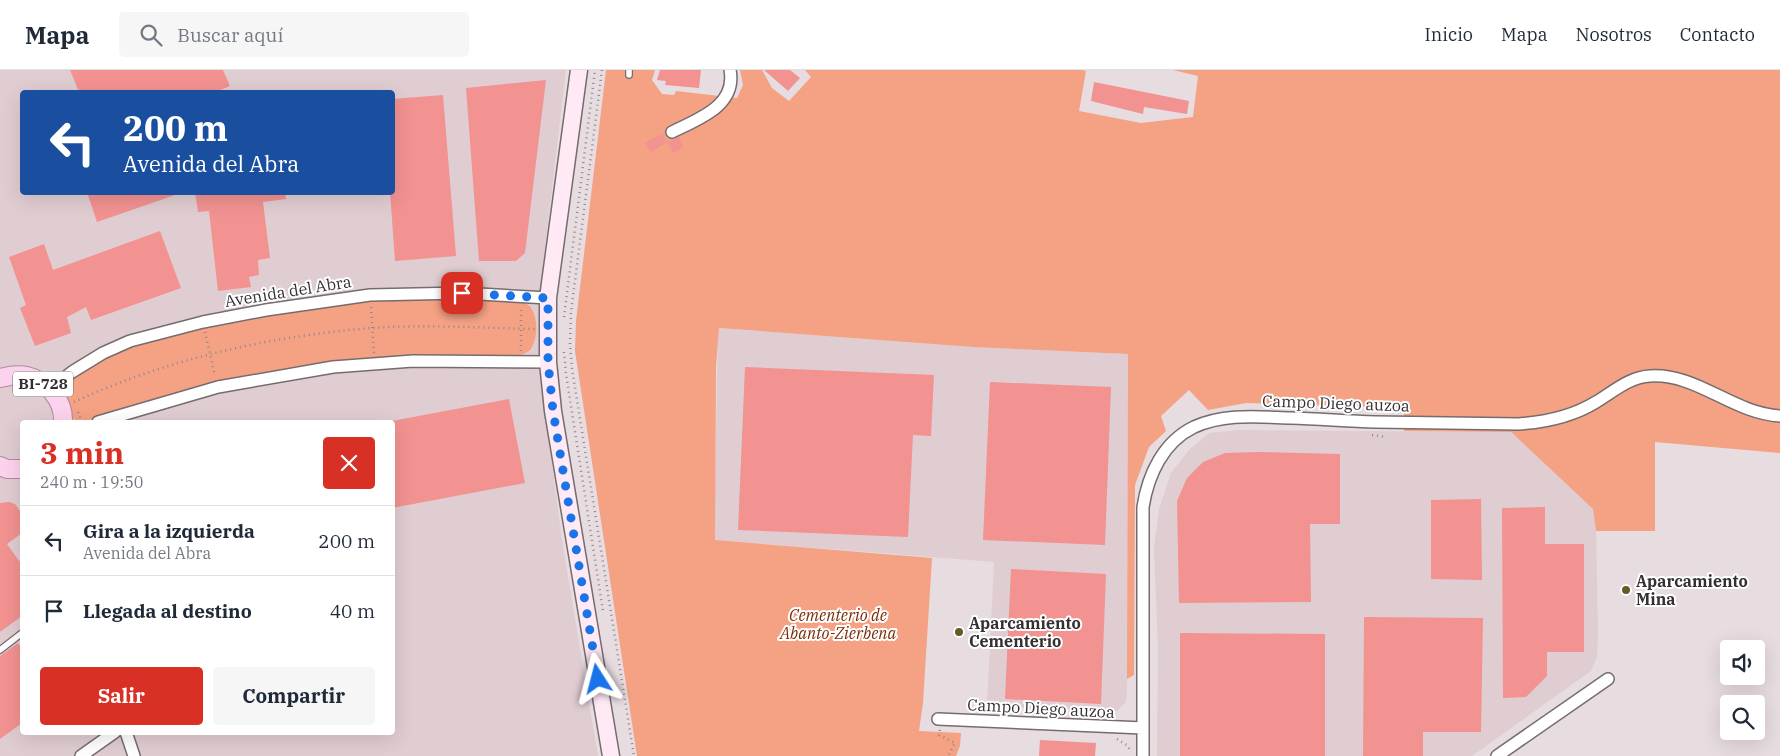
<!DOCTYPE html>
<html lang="es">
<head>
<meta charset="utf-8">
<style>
  :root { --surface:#fff; --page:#f6f6f7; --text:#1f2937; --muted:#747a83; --line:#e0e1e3; --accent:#d93025 }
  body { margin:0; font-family:"IBM Plex Serif",serif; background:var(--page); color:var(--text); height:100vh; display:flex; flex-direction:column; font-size:19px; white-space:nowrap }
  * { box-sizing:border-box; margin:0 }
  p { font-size:16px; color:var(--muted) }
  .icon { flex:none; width:28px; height:28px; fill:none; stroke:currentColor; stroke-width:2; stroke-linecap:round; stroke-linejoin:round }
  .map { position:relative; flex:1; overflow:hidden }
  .panel { position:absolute; left:20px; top:350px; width:375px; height:315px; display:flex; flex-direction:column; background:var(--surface); border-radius:5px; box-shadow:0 5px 20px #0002 }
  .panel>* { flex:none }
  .hud { position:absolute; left:20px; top:20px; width:375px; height:105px; border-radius:5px; box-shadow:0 5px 20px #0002; background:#1a4fa0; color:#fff; overflow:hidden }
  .buttons { position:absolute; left:1720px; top:570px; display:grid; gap:10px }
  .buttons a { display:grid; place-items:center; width:45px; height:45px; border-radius:5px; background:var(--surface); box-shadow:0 5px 20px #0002; font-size:25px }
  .pin { position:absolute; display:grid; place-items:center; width:42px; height:42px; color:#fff; margin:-21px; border-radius:10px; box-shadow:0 2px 8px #0006 }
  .me { position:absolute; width:55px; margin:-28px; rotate:351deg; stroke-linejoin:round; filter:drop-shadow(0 0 4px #0008) }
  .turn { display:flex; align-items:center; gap:18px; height:105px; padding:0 20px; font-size:22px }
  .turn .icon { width:65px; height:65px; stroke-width:2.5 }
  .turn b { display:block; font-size:35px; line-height:42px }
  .round { display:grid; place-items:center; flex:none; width:52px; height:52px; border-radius:5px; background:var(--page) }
  .overview { display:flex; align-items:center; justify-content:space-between; height:85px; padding:0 20px }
  h1 { font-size:30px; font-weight:800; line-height:38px; color:var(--accent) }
  .primary-button { display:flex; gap:10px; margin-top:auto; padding:10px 20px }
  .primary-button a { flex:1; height:58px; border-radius:5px; background:var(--accent); color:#fff; font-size:20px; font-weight:800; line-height:58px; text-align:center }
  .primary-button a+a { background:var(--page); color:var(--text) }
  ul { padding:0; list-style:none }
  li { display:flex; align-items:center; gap:15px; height:70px; padding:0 20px; border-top:1px solid var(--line) }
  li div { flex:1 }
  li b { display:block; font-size:19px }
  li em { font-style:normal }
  header { display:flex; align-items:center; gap:30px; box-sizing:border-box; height:70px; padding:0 25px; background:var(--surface); border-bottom:1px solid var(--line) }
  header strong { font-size:24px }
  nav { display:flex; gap:28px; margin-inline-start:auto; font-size:18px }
  .search { width:350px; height:45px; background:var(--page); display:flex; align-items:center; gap:12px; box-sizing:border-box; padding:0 18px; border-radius:5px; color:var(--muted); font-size:19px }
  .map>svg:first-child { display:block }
</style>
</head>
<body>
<header>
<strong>Mapa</strong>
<div class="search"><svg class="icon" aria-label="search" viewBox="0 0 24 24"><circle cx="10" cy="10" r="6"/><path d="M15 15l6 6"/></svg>Buscar aquí</div>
<nav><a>Inicio</a><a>Mapa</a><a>Nosotros</a><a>Contacto</a></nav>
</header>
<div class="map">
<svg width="1780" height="686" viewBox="0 0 1780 686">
  <rect width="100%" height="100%" fill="#e7dcdf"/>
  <path fill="#e0cdd2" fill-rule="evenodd" d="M0 0H566L541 212 540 301 562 470 598 686H0ZM22 22H392V122H22ZM22 352H392V662H22Z
    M718 258 973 277 1128 284 1127 625 1125 633 1117 641H1111L987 636 994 492 714 470Z
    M1238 360 1511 362 1593 439 1596 461 1598 564 1597 587 1591 601 1472 686H1157L1158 579 1154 478 1159 439 1171 403 1189 380 1209 363Z"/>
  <path fill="#f4a184" d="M606 0H655L652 10 662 24 674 25 676 21 737 28 743 15 740 0H762L772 18 789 31 811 7 805 0H1082L1086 1 1079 41 1141 53 1193 47 1198 6 1173 0H1780V383L1655 372V461H1596L1593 439 1511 362 1404 361V338L1246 333 1208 340 1189 320 1161 346 1166 361 1149 377 1135 415 1134 605 1127 609 1128 284 973 277 719 258 716 296 715 470 932 488 923 633 919 661 961 663 960 676 956 686H637L575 281 576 251Z
    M476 228C492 229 513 226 527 234 539 242 539 271 529 281 525 284 519 285 514 287L426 286 360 289 265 303 170 324 83 352C63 349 58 332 64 314 125 271 191 256 264 244 305 238 347 231 389 229 418 227 447 228 476 228Z"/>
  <path fill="#f29291" d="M70 0H223L230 16 216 22H79Z
    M660 0H701L699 18 665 15 666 11 657 10Z
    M764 0H790L800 8 788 21Z
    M546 10 525 183 516 191H479L466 18Z
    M1094 12 1189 31 1187 44 1144 37 1143 44 1091 31Z
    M443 25 456 186 395 191 390 122H392V29Z
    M662 64 667 72 651 82 645 73Z
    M679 67 683 77 673 83 667 72Z
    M87 122H178V124L97 152Z
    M195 122H285L286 129 263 132 270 188 258 190 259 205 249 207 251 217 218 221 209 141 198 142Z
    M160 161 181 218 91 250 86 237 67 247 71 263 35 276 20 238 26 235 9 187 44 174 53 200Z
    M745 297 934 305 931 366 913 365 908 467 738 460Z
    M990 312 1111 317 1105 475 983 470Z
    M509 329 525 413 392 438V351Z
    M1258 382 1340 384V454H1310L1311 532 1179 533 1177 431 1187 408 1203 392 1225 383Z
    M1481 429 1482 510 1431 509V430Z
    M9 432 15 434 22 444V463L7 474 22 495V546L0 562V433Z
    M1545 437V474H1584V582H1547V606L1526 627 1503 628 1502 438Z
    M1011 499 1106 504 1101 634 1005 629Z
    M1364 547 1483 548 1481 662H1423V686H1363Z
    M1180 563 1325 564V686H1180Z
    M18 573 22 579V653L0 669V586Z
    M1040 670 1096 673 1095 686H1039Z"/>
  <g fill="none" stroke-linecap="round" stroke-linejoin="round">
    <defs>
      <path id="lane" d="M629 0V5
        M0 580 22 563"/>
      <path id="street" d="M672 62C698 49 737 36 730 0
        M50 319 72 302 103 283 130 271 203 252 266 240 370 225 462 223 548 228
        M98 352 218 317 333 297 413 291 548 292
        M938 649 1143 658
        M126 662 134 686
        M81 686 115 662
        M1143 686V437C1148 405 1163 372 1194 357 1225 343 1258 347 1291 348 1319 349 1347 351 1375 352 1423 353 1471 353 1519 354 1546 352 1572 347 1596 332 1613 322 1629 307 1650 306 1697 303 1732 343 1780 346
        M1497 686 1608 609"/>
      <path id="secondary" d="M579 0 548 228V292L553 341 611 686"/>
      <path id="primary" d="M0 308C9 306 18 304 27 306 48 311 64 331 63 352
        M0 396 7 399H22"/>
    </defs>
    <use href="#lane" stroke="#756c6e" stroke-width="8"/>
    <use href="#street" stroke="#756c6e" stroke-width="14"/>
    <use href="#secondary" stroke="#756c6e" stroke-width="19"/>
    <use href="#primary" stroke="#b586a2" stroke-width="20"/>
    <path stroke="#90888a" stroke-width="2.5" stroke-dasharray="1 4" stroke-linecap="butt" d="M602 0 571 242 570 274 572 299 634 686
      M371 237 374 284
      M564 247 595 0
      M205 262 215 306
      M521 281V239
      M564 282 566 304 603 541
      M74 332C167 289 270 266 372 258 426 254 481 258 535 259
      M78 342 82 352
      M1372 365 1386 367
      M940 660 939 665 955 673 948 686
      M1117 669 1128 676 1131 682"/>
    <use href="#lane" stroke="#fff" stroke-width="5.5"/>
    <use href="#street" stroke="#fff" stroke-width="11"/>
    <use href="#secondary" stroke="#fee9f5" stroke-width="16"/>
    <use href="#primary" stroke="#fcd3ec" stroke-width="18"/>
  </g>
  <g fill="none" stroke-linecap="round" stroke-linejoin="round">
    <path stroke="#1a73e8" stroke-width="9" stroke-dasharray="0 16.2" d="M462 223 548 228V292L553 341 598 609"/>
  </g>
  <g fill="#645b27" stroke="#fff" stroke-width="2">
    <circle cx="1626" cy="520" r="5"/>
    <circle cx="959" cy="562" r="5"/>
  </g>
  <g text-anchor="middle" stroke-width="4" stroke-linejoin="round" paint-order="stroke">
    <rect fill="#fff" stroke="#716e6f" stroke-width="1" x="13" y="301.5" width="60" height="25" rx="4"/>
    <g font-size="15" font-weight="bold" fill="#343031">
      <text x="43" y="319">BI-728</text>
    </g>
    <g font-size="16" fill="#343031" stroke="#fff">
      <text transform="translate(288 221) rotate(-9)" y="6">Avenida del Abra</text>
      <text transform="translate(1336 333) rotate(2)" y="6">Campo Diego auzoa</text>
      <text transform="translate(1041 638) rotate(3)" y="6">Campo Diego auzoa</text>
    </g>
    <g font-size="16" font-weight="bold" fill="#343031" stroke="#fff" text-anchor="start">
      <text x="1636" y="517">Aparcamiento<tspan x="1636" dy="18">Mina</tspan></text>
      <text x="969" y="559">Aparcamiento<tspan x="969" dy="18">Cementerio</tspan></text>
    </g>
    <g font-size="16" font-style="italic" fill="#7a2c09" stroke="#fff">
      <text x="838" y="551">Cementerio de<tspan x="838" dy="18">Abanto-Zierbena</tspan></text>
    </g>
  </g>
</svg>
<div class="buttons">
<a><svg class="icon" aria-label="sound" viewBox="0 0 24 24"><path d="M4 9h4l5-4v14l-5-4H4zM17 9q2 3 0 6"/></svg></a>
<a><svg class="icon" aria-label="search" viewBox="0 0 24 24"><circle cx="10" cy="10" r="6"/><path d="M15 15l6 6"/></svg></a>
</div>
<div class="pin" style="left:462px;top:223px;background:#d93025"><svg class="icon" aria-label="arrive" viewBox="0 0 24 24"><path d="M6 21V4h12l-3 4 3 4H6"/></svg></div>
<svg class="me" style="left:598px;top:609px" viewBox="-20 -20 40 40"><path d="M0-17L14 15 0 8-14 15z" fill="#1a73e8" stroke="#fff" stroke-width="4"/></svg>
<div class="hud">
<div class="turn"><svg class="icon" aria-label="left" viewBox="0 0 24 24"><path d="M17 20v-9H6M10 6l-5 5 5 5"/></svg><div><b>200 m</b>Avenida del Abra</div></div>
</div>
<section class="panel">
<div class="overview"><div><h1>3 min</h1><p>240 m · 19:50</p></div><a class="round" style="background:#d93025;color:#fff"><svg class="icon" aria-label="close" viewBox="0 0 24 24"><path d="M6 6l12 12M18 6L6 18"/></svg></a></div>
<ul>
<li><svg class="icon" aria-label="left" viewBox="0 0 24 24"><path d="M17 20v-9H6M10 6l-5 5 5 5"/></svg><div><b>Gira a la izquierda</b><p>Avenida del Abra</p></div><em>200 m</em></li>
<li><svg class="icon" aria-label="arrive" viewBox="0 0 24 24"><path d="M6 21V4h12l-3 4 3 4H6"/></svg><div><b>Llegada al destino</b></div><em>40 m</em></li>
</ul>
<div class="primary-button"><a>Salir</a><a>Compartir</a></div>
</section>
</div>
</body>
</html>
